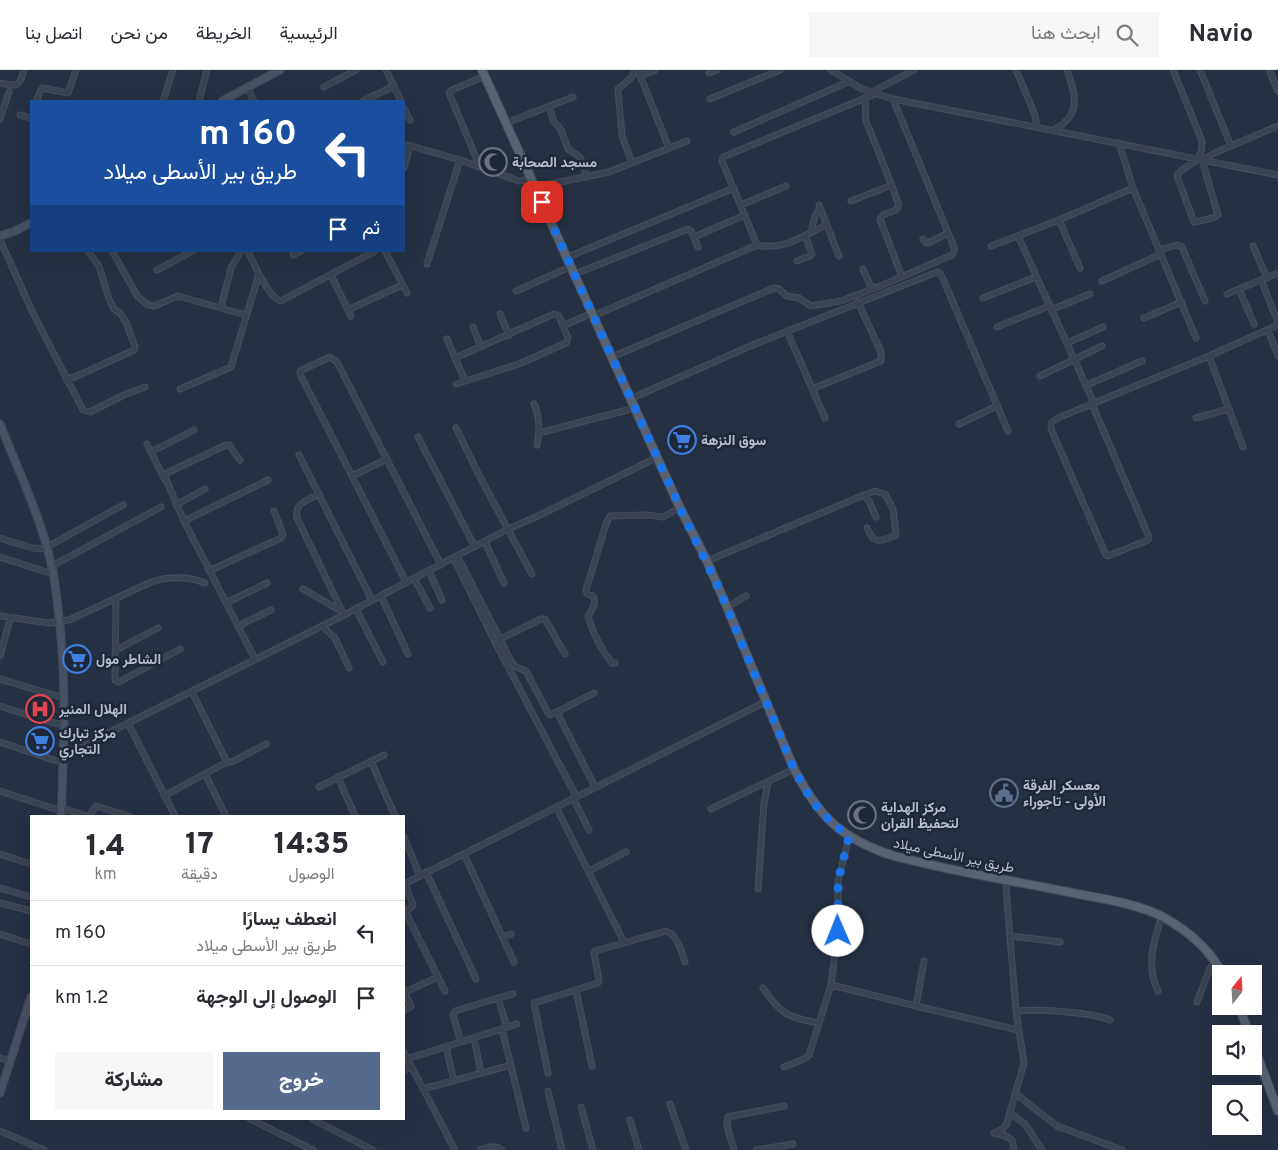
<!DOCTYPE html>
<html lang="ar">
<head>
<meta charset="utf-8">
<style>
  :root { --surface:#fff; --page:#f7f7f7; --text:#2b2b33; --muted:#7c7c81; --line:#e1e1e2; --accent:#57698d }
  body { margin:0; font-family:Overpass,Vazirmatn,sans-serif; background:var(--page); color:var(--text); direction:rtl; height:100vh; display:flex; flex-direction:column; font-size:19px; white-space:nowrap }
  * { box-sizing:border-box; margin:0 }
  p { font-size:16px; color:var(--muted) }
  .icon { flex:none; width:28px; height:28px; fill:none; stroke:currentColor; stroke-width:2; stroke-linecap:round; stroke-linejoin:round }
  .map { position:relative; flex:1; overflow:hidden; direction:ltr }
  .side { position:absolute; left:30px; top:745px; width:375px; height:305px; display:flex; flex-direction:column; background:var(--surface); border-radius:0px; box-shadow:0 5px 20px #0002; direction:rtl }
  .side>* { flex:none }
  .hud { position:absolute; left:30px; top:30px; width:375px; height:152px; border-radius:0px; box-shadow:0 5px 20px #0002; direction:rtl; background:#1a4fa0; color:#fff; overflow:hidden }
  .needle { width:32px; rotate:18deg }
  .controls { position:absolute; left:1212px; top:895px; display:grid; gap:10px }
  .controls a { display:grid; place-items:center; width:50px; height:50px; border-radius:0px; background:var(--surface); box-shadow:0 5px 20px #0002; font-size:25px }
  .pin { position:absolute; display:grid; place-items:center; width:42px; height:42px; color:#fff; margin:-21px; border-radius:10px; box-shadow:0 2px 8px #0006 }
  .me { position:absolute; width:55px; margin:-28px; rotate:359deg; stroke-linejoin:round; filter:drop-shadow(0 0 4px #0008) }
  .turn { display:flex; align-items:center; gap:18px; height:105px; padding:0 25px; font-size:22px }
  .turn .icon { width:65px; height:65px; stroke-width:2.5 }
  .turn b { display:block; font-size:35px; line-height:42px }
  .then { display:flex; align-items:center; height:48px; padding:0 25px; background:#0003; gap:10px; font-size:19px }
  .eta { display:flex; justify-content:space-evenly; align-items:center; height:85px; text-align:center }
  .eta b { font-size:30px; font-weight:800; line-height:35px }
  .cta { display:flex; gap:10px; margin-top:auto; padding:10px 25px }
  .cta a { flex:1; height:58px; border-radius:0px; background:var(--accent); color:#fff; font-size:20px; font-weight:800; line-height:58px; text-align:center }
  .cta a+a { background:var(--page); color:var(--text) }
  ul { padding:0; list-style:none }
  li { display:flex; align-items:center; gap:15px; height:65px; padding:0 25px; border-top:1px solid var(--line) }
  li div { flex:1 }
  li b { display:block; font-size:19px }
  li em { font-style:normal }
  header { display:flex; align-items:center; gap:30px; box-sizing:border-box; height:70px; padding:0 25px; background:var(--surface); border-bottom:1px solid var(--line) }
  header strong { font-size:24px }
  nav { display:flex; gap:28px; margin-inline-start:auto; font-size:18px }
  .search { width:350px; height:45px; background:var(--page); display:flex; align-items:center; gap:12px; box-sizing:border-box; padding:0 18px; border-radius:0px; color:var(--muted); font-size:19px }
  .map>svg:first-child { display:block }
</style>
</head>
<body>
<header>
<strong>Navio</strong>
<div class="search"><svg class="icon" aria-label="search" viewBox="0 0 24 24"><circle cx="10" cy="10" r="6"/><path d="M15 15l6 6"/></svg>ابحث هنا</div>
<nav><a>الرئيسية</a><a>الخريطة</a><a>من نحن</a><a>اتصل بنا</a></nav>
</header>
<div class="map">
<svg width="1278" height="1080" viewBox="0 0 1278 1080">
  <rect width="100%" height="100%" fill="#253143"/>
  <g fill="none" stroke-linecap="round" stroke-linejoin="round">
    <defs>
      <path id="minor" d="M386 0 401 31
        M638 0 669 78
        M831 0 860 18 893 29 1278 105
        M1016 0 1035 45 1037 57
        M1173 0 1202 71C1204 97 1182 93 1177 106L1194 152 1213 148 1218 145 1202 90 1219 81 1278 56
        M1200 0 1231 76
        M1269 0 1278 21
        M709 3 717 0
        M640 6 655 0
        M0 13C17 17 19 17 24 0
        M247 17 254 31
        M324 17 356 0
        M872 22 914 0
        M865 28 866 51 883 93 899 135 896 140 883 145 880 149 902 207
        M710 29 780 0
        M36 31 42 18 68 23 76 0
        M163 31 173 0
        M199 31 207 0
        M363 31 394 16
        M404 38 410 50
        M551 42 553 50 561 60 568 79 580 87 587 107
        M20 45 31 48
        M0 49 9 22
        M506 53 573 27
        M1054 60C1082 43 1076 27 1067 0
        M734 62 848 12
        M1119 73 1133 118 1196 268
        M404 74 460 90 519 111 531 109
        M632 93 622 66 618 19 631 8 636 0
        M480 97 449 23 452 20 485 6
        M404 98 410 76
        M537 121 545 115 609 102 687 71
        M851 131 892 115
        M741 135 786 116
        M819 135 839 186
        M1059 150 1080 198
        M811 162 815 146 820 138
        M1018 166 1094 333
        M694 167 745 145
        M923 169 926 173H928L948 163
        M0 170 33 243 83 340 90 342 124 325 145 317
        M757 175C783 181 803 166 826 155
        M991 176 1059 150 1133 118
        M1253 176 1267 208
        M1159 180 1177 175 1182 177 1205 231
        M112 181 138 227 148 235 154 236 178 226 246 245
        M248 181C253 192 269 229 281 231L375 181
        M385 181 407 223
        M293 185 301 181
        M568 187 734 118
        M797 191 810 186 812 184 805 165
        M427 194 460 90
        M863 199 872 219
        M157 200 193 181
        M575 204 688 159 691 161 698 177
        M331 205 351 246
        M1261 210 1278 252
        M1102 211 1161 184
        M1239 219 1254 254
        M516 221 572 196
        M1227 224 1278 203
        M983 228 1036 207
        M221 237 231 198 241 181
        M348 240 402 215
        M1051 240 1090 224
        M500 244 509 265
        M593 246 757 175 722 91 723 87 875 24
        M1144 248 1182 232
        M563 256 592 243
        M473 257 481 277
        M997 257 1049 236
        M1268 260 1278 286
        M787 261 825 348
        M447 269 465 311
        M1067 273 1103 257
        M1209 286 1243 377
        M612 287 774 218 779 219 787 226 799 228 811 236 841 231 890 212 952 185 954 181V177L893 29
        M455 288 554 244 559 246 568 268 566 273 519 294 456 314
        M1040 306 1102 276
        M66 309 75 307 134 280 135 277 126 252 120 243 114 239 109 229 99 196 88 181
        M1087 315 1142 291
        M180 319 231 297 259 204
        M812 319 881 291V282L858 232
        M630 329 755 274 937 202 940 203 943 209 1008 361
        M534 334C540 347 540 360 537 375
        M1092 334 1149 467 1148 470 1108 486 1106 485 1051 359 1052 352 1060 347 1209 286 1278 255
        M1196 348 1229 339
        M959 354 997 336
        M456 358 481 409 532 504
        M539 363 631 339H635
        M418 367 475 477
        M147 374 165 410
        M151 382 194 360
        M299 385 372 530
        M240 390 229 375H226L167 403 165 407 184 451 255 589
        M352 406 387 389
        M319 424C308 430 294 433 297 448L344 545
        M864 425 869 431 876 447
        M176 435 205 419
        M184 451 268 410
        M0 468 32 478 48 479
        M485 472 504 513
        M47 477 123 435
        M0 487 53 504
        M458 487 512 593 516 597 526 601 548 643 550 645 557 642
        M454 489 495 572 576 726
        M707 491 864 425 875 421 885 424 893 439 896 465C882 471 874 476 867 458
        M52 496 161 437
        M209 501 281 468 283 464 274 441
        M429 501 442 530
        M414 508 430 538
        M406 512 300 304V301L330 287 337 292 441 495
        M303 519 341 541
        M381 526 408 584
        M116 529 115 610 119 612 180 579
        M226 533 267 513
        M727 537 746 526
        M356 539 383 592
        M0 546 49 553 69 550 151 512C170 506 187 506 205 513
        M238 556 271 540
        M322 556 335 568 349 598
        M500 569 541 549H545L565 584
        M116 580 158 558
        M0 586 10 549
        M615 593H612C601 580 593 562 588 547 592 539 597 534 593 526L587 524 586 520 606 454 610 446 648 445 663 447 680 438
        M0 609 64 628
        M192 622 227 692
        M594 623 557 642 595 717
        M0 636 50 652 65 655
        M128 653 175 746
        M0 672 63 693
        M64 685 344 545 508 459 538 446 658 387
        M371 691 395 746
        M205 704 226 746
        M338 707 355 746
        M319 717 384 685
        M0 721 61 741
        M164 726 227 692H232L266 674
        M573 728 589 760
        M556 737 624 872
        M61 738 87 746 90 745 96 736 129 746
        M711 739 794 699
        M404 767 420 806
        M0 784 31 794
        M464 784 514 892
        M589 801 626 782
        M426 802 476 909
        M1007 810 1006 818 1016 941 1024 993 1007 1053 1003 1059 994 1063 1006 1066 1012 1070 1014 1080
        M404 814 765 632
        M0 818 31 827
        M758 819 764 733 768 712
        M0 833 31 841
        M405 841 445 921
        M404 842 412 837 413 835 405 814
        M0 864 31 874
        M1010 866 1060 872
        M503 867 511 864
        M924 891 916 936 1018 960
        M831 915 838 861V811L849 767
        M763 918C780 944 789 948 819 953
        M576 920 592 996
        M404 921 411 936 409 938 404 940
        M1158 921C1146 897 1153 872 1162 846
        M405 922 438 907
        M498 928 513 924
        M1197 932 1210 898 1217 893
        M1016 941C1039 939 1090 942 1110 950
        M502 959 526 1058
        M474 968 481 1003
        M461 972 453 945 455 941 498 928 507 957
        M446 977 454 1011
        M404 982 455 1080
        M0 988 10 991
        M407 989 517 954
        M784 997 804 989 809 985 831 915 916 936
        M404 1000 412 997
        M548 1003 534 933 598 913 599 910 594 883 595 881 666 861C677 865 682 882 685 892
        M423 1019 511 995
        M548 1021 562 1080
        M1016 1024 1057 1056 1122 1080
        M670 1034 686 1080
        M581 1037 593 1080
        M1010 1043 1025 1054 1042 1080
        M250 1049 313 1080
        M312 1049 373 1080
        M630 1050 639 1080
        M0 1061 44 1080
        M480 1080C487 1077 496 1074 502 1080
        M734 1080 727 1056 728 1047 784 1036
        M756 1080 793 1074"/>
      <path id="secondary" d="M222 31 280 0
        M0 166 13 162 31 153
        M0 354C18 400 40 445 51 493 55 508 56 523 58 538 67 609 64 675 61 746
        M0 1023 31 927"/>
      <path id="primary" d="M482 0 680 438 707 491 727 537 794 699C819 746 840 768 891 785 952 802 1016 811 1078 824 1105 829 1138 834 1163 847 1187 860 1209 879 1223 904
        M1239 936 1249 964
        M1254 977 1278 1041"/>
    </defs>
    <use href="#minor" stroke="#444c5b" stroke-width="7"/>
    <use href="#secondary" stroke="#444c5b" stroke-width="9"/>
    <use href="#primary" stroke="#444c5b" stroke-width="10"/>
    <use href="#minor" stroke="#3a4352" stroke-width="4.5"/>
    <use href="#secondary" stroke="#485265" stroke-width="6"/>
    <use href="#primary" stroke="#586272" stroke-width="8"/>
  </g>
  <g fill="none" stroke-linecap="round" stroke-linejoin="round">
    <path stroke="#1a73e8" stroke-width="9" stroke-dasharray="0 16.2" d="M542 132 680 438 720 521 794 699 812 731 828 749 849 767 838 811V861"/>
  </g>
  <defs>
    <symbol id="mosque-ring" viewBox="-11 -11 22 22"><circle r="9.5" fill="#1e2838" stroke="#6b7280" stroke-width="1.5"/><path d="M3.5-4.9A6 6 0 1 0 3.5 4.9A5 5 0 1 1 3.5-4.9Z" fill="#6b7280"/></symbol>
    <symbol id="supermarket-ring" viewBox="-11 -11 22 22"><circle r="9.5" fill="#1e2838" stroke="#3f7fe0" stroke-width="1.5"/><path d="M-6-5.5h2.5l.6 2H6L4.5 2H-2.5L-4.4-4H-6ZM-1.5 3.2a1.3 1.3 0 1 0 .1 0ZM3 3.2a1.3 1.3 0 1 0 .1 0Z" fill="#3f7fe0"/></symbol>
    <symbol id="hospital-ring" viewBox="-11 -11 22 22"><circle r="9.5" fill="#1e2838" stroke="#e0444e" stroke-width="1.5"/><path d="M-5-5h3v3.5h4V-5h3V5h-3V1.5h-4V5h-3Z" fill="#e0444e"/></symbol>
    <symbol id="civic-ring" viewBox="-11 -11 22 22"><circle r="9.5" fill="#1e2838" stroke="#5c6f8a" stroke-width="1.5"/><path d="M-.6-6.5H3V-4.5H.6V-3L4-1V1h2V6H-6V1h2V-1L-.6-3ZM-1.2 2.5V6h2.4V2.5Z" fill="#5c6f8a"/></symbol>
  </defs>
  <g fill-rule="evenodd">
    <use href="#mosque-ring" x="477" y="76" width="32" height="32"/>
    <use href="#supermarket-ring" x="666" y="354" width="32" height="32"/>
    <use href="#supermarket-ring" x="61" y="573" width="32" height="32"/>
    <use href="#hospital-ring" x="24" y="623" width="32" height="32"/>
    <use href="#supermarket-ring" x="24" y="655" width="32" height="32"/>
    <use href="#civic-ring" x="988" y="707" width="32" height="32"/>
    <use href="#mosque-ring" x="846" y="729" width="32" height="32"/>
  </g>
  <g text-anchor="middle" stroke-width="5" stroke-linejoin="round" paint-order="stroke">
    <g font-size="14" font-weight="bold" fill="#b7bfcc" stroke="#1e2838" text-anchor="start">
      <text x="512" y="97">مسجد الصحابة</text>
      <text x="701" y="375">سوق النزهة</text>
      <text x="96" y="594">الشاطر مول</text>
      <text x="59" y="644">الهلال المنير</text>
      <text x="59" y="668">مركز تبارك<tspan x="59" dy="16">التجاري</tspan></text>
      <text x="1023" y="720">معسكر الفرقة<tspan x="1023" dy="16">الأولى - تاجوراء</tspan></text>
      <text x="881" y="742">مركز الهداية<tspan x="881" dy="16">لتحفيظ القران</tspan></text>
    </g>
    <g font-size="14" fill="#b7bfcc" stroke="#1e2838">
      <text transform="translate(954 785) rotate(12)" y="5">طريق بير الأسطى ميلاد</text>
    </g>
  </g>
</svg>
<div class="controls">
<a><svg class="needle" viewBox="-14 -14 28 28"><path d="M0-13l5 13h-10z" fill="#e53935"/><path d="M0 13l5-13h-10z" fill="#7c7c81"/></svg></a>
<a><svg class="icon" aria-label="sound" viewBox="0 0 24 24"><path d="M4 9h4l5-4v14l-5-4H4zM17 9q2 3 0 6"/></svg></a>
<a><svg class="icon" aria-label="search" viewBox="0 0 24 24"><circle cx="10" cy="10" r="6"/><path d="M15 15l6 6"/></svg></a>
</div>
<div class="pin" style="left:542px;top:132px;background:#d93025"><svg class="icon" aria-label="arrive" viewBox="0 0 24 24"><path d="M6 21V4h12l-3 4 3 4H6"/></svg></div>
<svg class="me" style="left:838px;top:861px" viewBox="-20 -20 40 40"><circle r="19" fill="#fff"/><path d="M0-13L10 11 0 6-10 11z" fill="#1a73e8"/></svg>
<div class="hud">
<div class="turn"><svg class="icon" aria-label="left" viewBox="0 0 24 24"><path d="M17 20v-9H6M10 6l-5 5 5 5"/></svg><div><b>160 m</b>طريق بير الأسطى ميلاد</div></div>
<div class="then">ثم<svg class="icon" aria-label="arrive" viewBox="0 0 24 24"><path d="M6 21V4h12l-3 4 3 4H6"/></svg></div>
</div>
<section class="side">
<div class="eta">
<div><b>14:35</b><p>الوصول</p></div>
<div><b>17</b><p>دقيقة</p></div>
<div><b>1.4</b><p>km</p></div>
</div>
<ul>
<li><svg class="icon" aria-label="left" viewBox="0 0 24 24"><path d="M17 20v-9H6M10 6l-5 5 5 5"/></svg><div><b>انعطف يسارًا</b><p>طريق بير الأسطى ميلاد</p></div><em>160 m</em></li>
<li><svg class="icon" aria-label="arrive" viewBox="0 0 24 24"><path d="M6 21V4h12l-3 4 3 4H6"/></svg><div><b>الوصول إلى الوجهة</b></div><em>1.2 km</em></li>
</ul>
<div class="cta"><a>خروج</a><a>مشاركة</a></div>
</section>
</div>
</body>
</html>
